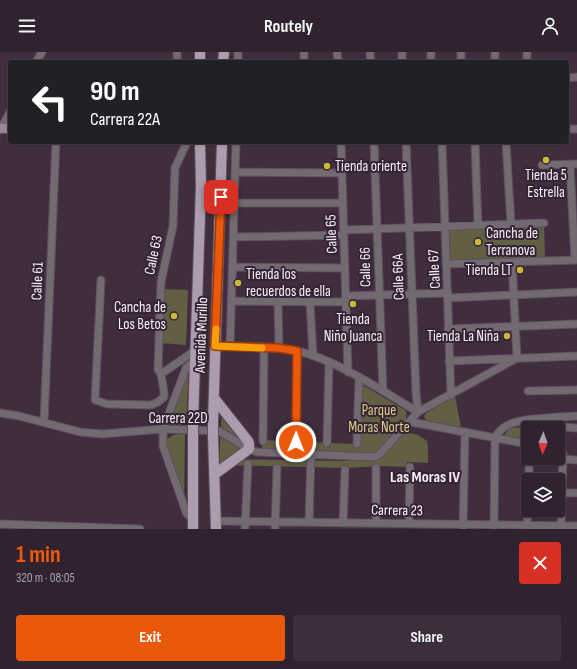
<!DOCTYPE html>
<html lang="en">
<head>
<meta charset="utf-8">
<style>
  :root { --surface:#30222f; --page:#3c2f3b; --text:#f1f3f6; --muted:#a8a4aa; --line:#4b3f4b; --accent:#ea580c }
  body { margin:0; font-family:"Sofia Sans Condensed",sans-serif; background:var(--page); color:var(--text); height:100vh; display:flex; flex-direction:column; font-size:15px; white-space:nowrap }
  * { box-sizing:border-box; margin:0 }
  p { font-size:13px; color:var(--muted) }
  .icon { flex:none; width:22px; height:22px; fill:none; stroke:currentColor; stroke-width:2; stroke-linecap:round; stroke-linejoin:round }
  .map { position:relative; height:477px; overflow:hidden }
  .panel { display:flex; flex-direction:column; background:var(--surface); flex:1 }
  .panel>* { flex:none }
  .banner { position:absolute; left:8px; top:8px; width:561px; height:84px; border-radius:4px; box-shadow:0 1px 3px #0004,0 0 0 1px var(--line); background:#202124; color:#fff; overflow:hidden }
  .needle { width:26px; rotate:182deg }
  .fabs { position:absolute; left:521px; top:369px; display:grid; gap:8px }
  .fabs a { display:grid; place-items:center; width:44px; height:44px; border-radius:4px; background:var(--surface); box-shadow:0 1px 3px #0004,0 0 0 1px var(--line); font-size:20px }
  .pin { position:absolute; display:grid; place-items:center; width:34px; height:34px; color:#fff; margin:-17px; border-radius:8px; box-shadow:0 2px 6px #0006 }
  .me { position:absolute; width:44px; margin:-22px; rotate:1deg; stroke-linejoin:round; filter:drop-shadow(0 0 3px #0008) }
  .turn { display:flex; align-items:center; gap:14px; height:84px; padding:0 16px; font-size:18px }
  .turn .icon { width:52px; height:52px; stroke-width:2.5 }
  .turn b { display:block; font-size:28px; line-height:34px }
  .round { display:grid; place-items:center; flex:none; width:42px; height:42px; border-radius:4px; background:var(--page) }
  .head { display:flex; align-items:center; justify-content:space-between; height:68px; padding:0 16px }
  h1 { font-size:24px; font-weight:700; line-height:30px; color:var(--accent) }
  .cta { display:flex; gap:8px; margin-top:auto; padding:8px 16px }
  .cta a { flex:1; height:46px; border-radius:4px; background:var(--accent); color:#fff; font-size:16px; font-weight:700; line-height:46px; text-align:center }
  .cta a+a { background:var(--page); color:var(--text) }
  header { display:flex; justify-content:space-between; align-items:center; height:52px; padding:0 16px; background:var(--surface); font-size:18px; font-weight:700 }
  .map>svg:first-child { display:block }
</style>
</head>
<body>
<header><svg class="icon" aria-label="menu" viewBox="0 0 24 24"><path d="M4 6h16M4 12h16M4 18h16"/></svg>Routely<svg class="icon" aria-label="person" viewBox="0 0 24 24"><circle cx="12" cy="8" r="4"/><path d="M4 21q1-7 8-7t8 7"/></svg></header>
<div class="map">
<svg width="577" height="477" viewBox="0 0 577 477">
  <rect width="100%" height="100%" fill="#402e3f"/>
  <path fill="#625f44" d="M544 171 545 209 447 212 445 175Z
    M163 237 188 238 186 293 160 291Z
    M189 316 186 372 169 375 184 327Z
    M361 332 405 358C410 367 402 372 397 378L418 383 427 389 428 395V411L407 410V415L382 414 347 416 220 413V385L244 398 229 407 345 409 356 406 360 401 262 398V388L356 392Z
    M455 344 461 375 429 370 426 368 424 365 426 361Z
    M222 358 244 390 221 375Z
    M562 373 561 398H558V376H528V390L504 384 509 376Z
    M185 381 184 449 166 392V388L173 383Z"/>
  <g fill="none" stroke-linecap="round" stroke-linejoin="round">
    <defs>
      <path id="street" d="M304 0V10
        M337 0 338 10
        M370 0 371 10
        M402 0V10
        M431 0V10
        M461 0V10
        M495 0V10
        M527 0V10
        M36 10 42 0
        M177 10V0
        M238 10V0
        M567 26 577 25
        M567 77H577
        M0 78 10 60
        M341 90 348 320
        M374 90 383 339
        M406 90 416 341 418 360
        M442 90 451 343
        M475 90 478 174
        M506 90 511 172
        M542 113 577 112
        M570 113 575 208
        M235 120 342 121
        M235 151H343
        M344 178 544 171
        M234 185 344 183
        M447 212 577 208
        M233 215 345 216
        M101 228 95 348 107 352 151 353 158 350 164 345V340L161 322 196 298
        M346 244 448 241
        M448 246 577 240
        M231 249 346 250
        M278 250 279 296
        M310 250 313 304
        M448 277 577 272
        M215 294C242 295 272 293 298 299 339 309 382 339 418 360
        M230 295 236 90
        M449 309 577 304
        M161 322 158 318 161 230 173 174 175 116 187 90
        M528 339 577 338
        M0 361 19 364 80 380 102 382 163 377 219 379 249 397 257 400 373 405 379 403 418 360 517 306 512 210
        M44 370 56 90
        M411 370 528 392
        M563 375 577 376
        M263 389 264 296
        M296 390 297 299
        M327 391 329 311
        M357 392 359 326
        M558 400 563 402 561 477
        M563 407 577 408
        M529 428V406
        M562 441H577
        M193 465 189 464 186 460 163 394V377L186 316 196 308
        M216 469 577 474
        M309 470 311 403
        M343 471 345 418
        M376 471V416
        M0 472 140 477
        M409 472 410 415
        M463 476 465 380
        M245 477 248 412
        M275 477 277 416
        M494 477 495 385C498 381 501 377 506 374 517 366 561 365 577 364
        M527 477 528 449"/>
      <path id="secondary" d="M0 76 10 77"/>
      <path id="primary" d="M200 10V0
        M223 10 224 0
        M214 346 248 389 249 392V397L215 422
        M193 370 201 134 200 90
        M213 370 222 90
        M213 384 216 477
        M193 477V384"/>
    </defs>
    <use href="#street" stroke="#5e4d5d" stroke-width="9"/>
    <use href="#secondary" stroke="#5e4d5d" stroke-width="11"/>
    <use href="#primary" stroke="#5e4d5d" stroke-width="12"/>
    <use href="#street" stroke="#726971" stroke-width="7"/>
    <use href="#secondary" stroke="#948693" stroke-width="9"/>
    <use href="#primary" stroke="#ad9cad" stroke-width="10"/>
    <defs>
      <path id="primary-bridge" d="M213 370V384
        M193 384V370"/>
    </defs>
    <use href="#primary-bridge" stroke="#5e4d5d" stroke-width="12" stroke-linecap="butt"/>
    <use href="#primary-bridge" stroke="#ad9cad" stroke-width="10"/>
  </g>
  <g fill="none" stroke-linecap="round" stroke-linejoin="round">
    <defs>
      <path id="route" d="M221 145 215 294 278 296 297 299 296 390"/>
    </defs>
    <use href="#route" stroke="#983908" stroke-width="10"/>
    <use href="#route" stroke="#ea580c" stroke-width="7"/>
    <path stroke="#f59e0b" stroke-width="7" d="M216 277 215 294 262 296"/>
  </g>
  <g fill="#ccb939" stroke="#352435" stroke-width="1.5">
    <circle cx="546" cy="108" r="4"/>
    <circle cx="327" cy="114" r="4"/>
    <circle cx="478" cy="190" r="4"/>
    <circle cx="520" cy="218" r="4"/>
    <circle cx="238" cy="231" r="4"/>
    <circle cx="353" cy="252" r="4"/>
    <circle cx="174" cy="264" r="4"/>
    <circle cx="507" cy="284" r="4"/>
  </g>
  <g text-anchor="middle" stroke-width="4" stroke-linejoin="round" paint-order="stroke">
    <g font-size="15" fill="#f9eef9" stroke="#352435" text-anchor="start">
      <text x="335" y="119">Tienda oriente</text>
      <text x="546" y="128" text-anchor="middle">Tienda 5<tspan x="546" dy="17">Estrella</tspan></text>
      <text x="486" y="186">Cancha de<tspan x="486" dy="17">Terranova</tspan></text>
      <text x="512" y="223" text-anchor="end">Tienda LT</text>
      <text x="246" y="227">Tienda los<tspan x="246" dy="17">recuerdos de ella</tspan></text>
      <text x="166" y="260" text-anchor="end">Cancha de<tspan x="166" dy="17">Los Betos</tspan></text>
      <text x="353" y="272" text-anchor="middle">Tienda<tspan x="353" dy="17">Niño Juanca</tspan></text>
      <text x="499" y="289" text-anchor="end">Tienda La Niña</text>
    </g>
    <g font-size="15" fill="#f9eef9" stroke="#352435">
      <text transform="translate(331 182) rotate(-92)" y="5">Calle 65</text>
      <text transform="translate(153 203) rotate(-78)" y="5">Calle 63</text>
      <text transform="translate(365 215) rotate(-91)" y="5">Calle 66</text>
      <text transform="translate(434 217) rotate(-93)" y="5">Calle 67</text>
      <text transform="translate(398 225) rotate(-92)" y="5">Calle 66A</text>
      <text transform="translate(37 229) rotate(-88)" y="5">Calle 61</text>
      <text transform="translate(201 283) rotate(-88)" y="5">Avenida Murillo</text>
      <text x="178" y="371">Carrera 22D</text>
      <text transform="translate(397 458) rotate(1)" y="5">Carrera 23</text>
    </g>
    <g font-size="15" fill="#dbd088" stroke="#352435">
      <text x="379" y="363">Parque<tspan x="379" dy="17">Moras Norte</tspan></text>
    </g>
    <g font-size="16" font-weight="bold" fill="#f9eef9" stroke="#352435">
      <text x="425" y="430">Las Moras IV</text>
    </g>
  </g>
</svg>
<div class="fabs">
<a><svg class="needle" viewBox="-14 -14 28 28"><path d="M0-13l5 13h-10z" fill="#e53935"/><path d="M0 13l5-13h-10z" fill="#a8a4aa"/></svg></a>
<a><svg class="icon" aria-label="layers" viewBox="0 0 24 24"><path d="M12 4l9 5-9 5-9-5zM3 14l9 5 9-5"/></svg></a>
</div>
<div class="pin" style="left:221px;top:145px;background:#d93025"><svg class="icon" aria-label="arrive" viewBox="0 0 24 24"><path d="M6 21V4h12l-3 4 3 4H6"/></svg></div>
<svg class="me" style="left:296px;top:390px" viewBox="-20 -20 40 40"><circle r="17" fill="#ea580c" stroke="#fff" stroke-width="3"/><path d="M0-11L8 9 0 5-8 9z" fill="#fff"/></svg>
<div class="banner">
<div class="turn"><svg class="icon" aria-label="left" viewBox="0 0 24 24"><path d="M17 20v-9H6M10 6l-5 5 5 5"/></svg><div><b>90 m</b>Carrera 22A</div></div>
</div>
</div>
<section class="panel">
<div class="head"><div><h1>1 min</h1><p>320 m · 08:05</p></div><a class="round" style="background:#d93025;color:#fff"><svg class="icon" aria-label="close" viewBox="0 0 24 24"><path d="M6 6l12 12M18 6L6 18"/></svg></a></div>
<div class="cta"><a>Exit</a><a>Share</a></div>
</section>
</body>
</html>
